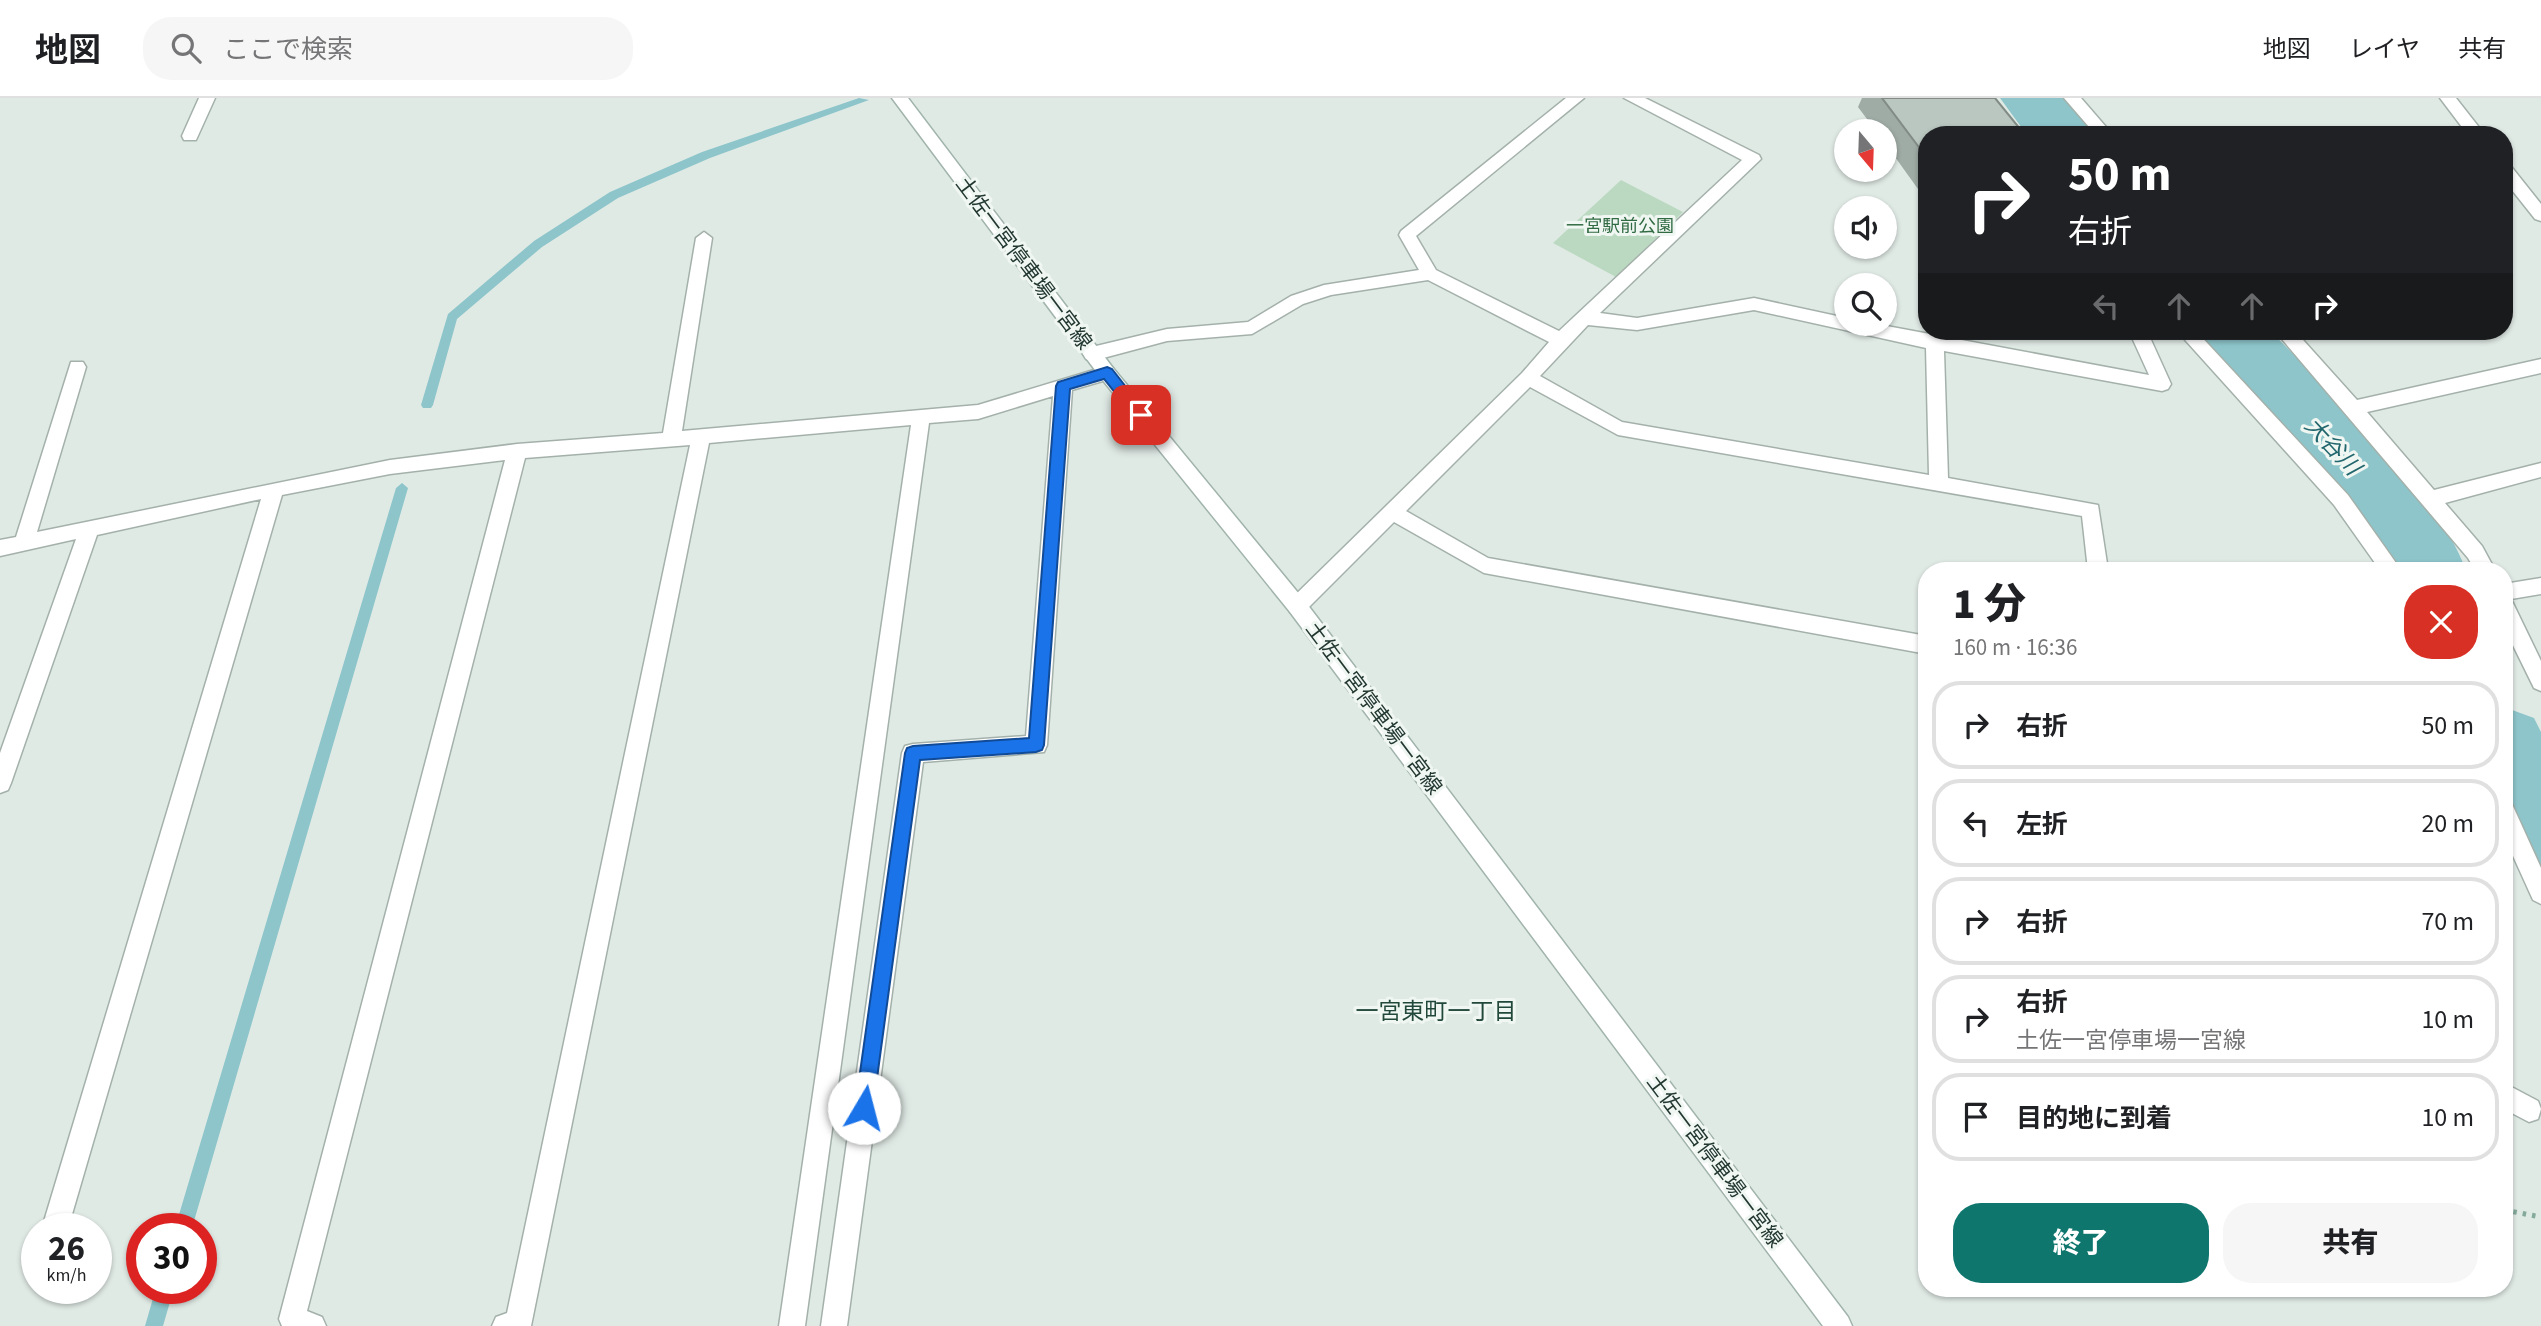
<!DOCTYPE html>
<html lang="ja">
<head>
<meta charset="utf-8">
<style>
  :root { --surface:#fff; --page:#f6f6f6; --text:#202124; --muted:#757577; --line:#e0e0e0; --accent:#0f766e }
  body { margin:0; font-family:"Source Sans 3","Noto Sans JP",sans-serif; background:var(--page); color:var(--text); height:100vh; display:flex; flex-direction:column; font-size:26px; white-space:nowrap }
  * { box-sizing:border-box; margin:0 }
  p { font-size:23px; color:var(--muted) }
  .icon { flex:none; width:38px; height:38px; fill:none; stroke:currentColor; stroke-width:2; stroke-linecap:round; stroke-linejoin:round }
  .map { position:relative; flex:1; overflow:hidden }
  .details { position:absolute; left:1918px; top:464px; width:595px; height:735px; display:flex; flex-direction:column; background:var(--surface); border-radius:28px; box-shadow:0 2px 5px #0004 }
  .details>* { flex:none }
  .banner { position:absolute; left:1918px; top:28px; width:595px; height:214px; border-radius:28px; box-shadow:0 2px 5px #0004; background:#202124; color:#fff; overflow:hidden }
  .needle { width:46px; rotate:161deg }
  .buttons { position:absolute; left:1834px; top:21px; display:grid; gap:14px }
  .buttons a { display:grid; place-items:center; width:63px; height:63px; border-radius:50%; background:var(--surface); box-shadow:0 2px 5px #0004; font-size:35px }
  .speed { position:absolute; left:21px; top:1115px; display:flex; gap:14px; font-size:35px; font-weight:700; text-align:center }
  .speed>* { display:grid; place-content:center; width:91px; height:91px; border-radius:50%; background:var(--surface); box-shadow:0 2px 5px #0004; line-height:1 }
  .speed small { font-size:18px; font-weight:400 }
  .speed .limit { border:10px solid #d22; background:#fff; color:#111 }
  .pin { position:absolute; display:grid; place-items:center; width:60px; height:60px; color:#fff; margin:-30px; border-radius:14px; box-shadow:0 4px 10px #0006 }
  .me { position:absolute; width:77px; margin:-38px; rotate:8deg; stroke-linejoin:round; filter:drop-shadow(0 0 5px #0008) }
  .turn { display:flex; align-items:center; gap:24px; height:147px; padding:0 35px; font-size:32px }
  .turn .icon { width:91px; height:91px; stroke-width:2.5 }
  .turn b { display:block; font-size:49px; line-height:60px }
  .lanes { display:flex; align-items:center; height:66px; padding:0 35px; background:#0003; justify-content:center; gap:35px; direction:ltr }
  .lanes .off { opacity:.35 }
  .round { display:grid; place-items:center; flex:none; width:74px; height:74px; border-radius:28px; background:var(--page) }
  .summary { display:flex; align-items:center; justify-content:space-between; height:119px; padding:0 35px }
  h1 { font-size:42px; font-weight:800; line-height:52px }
  .cta { display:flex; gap:14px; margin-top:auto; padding:14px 35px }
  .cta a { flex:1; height:80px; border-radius:28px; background:var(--accent); color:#fff; font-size:28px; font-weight:800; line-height:80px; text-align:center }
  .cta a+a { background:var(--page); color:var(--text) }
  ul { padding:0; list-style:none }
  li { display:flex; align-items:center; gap:21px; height:88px; margin:0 14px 10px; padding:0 21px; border:4px solid var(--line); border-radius:28px }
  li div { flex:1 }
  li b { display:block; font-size:26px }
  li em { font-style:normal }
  header { display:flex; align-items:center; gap:42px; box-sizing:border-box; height:98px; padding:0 35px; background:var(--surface); border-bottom:2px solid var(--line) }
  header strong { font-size:33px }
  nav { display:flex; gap:38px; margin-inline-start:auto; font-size:24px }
  .search { width:490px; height:63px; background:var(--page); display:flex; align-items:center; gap:18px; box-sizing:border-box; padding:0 24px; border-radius:28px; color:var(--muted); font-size:26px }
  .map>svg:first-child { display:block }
</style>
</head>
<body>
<header>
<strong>地図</strong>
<div class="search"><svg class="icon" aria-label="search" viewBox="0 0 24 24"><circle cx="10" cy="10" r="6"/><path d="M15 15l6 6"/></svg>ここで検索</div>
<nav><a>地図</a><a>レイヤ</a><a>共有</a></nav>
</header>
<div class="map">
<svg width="2541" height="1228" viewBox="0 0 2541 1228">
  <rect width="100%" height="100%" fill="#e0eae5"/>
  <path fill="#bbd9c1" d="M1621 82 1683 114 1616 179 1553 145Z"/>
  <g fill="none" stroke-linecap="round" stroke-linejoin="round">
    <path fill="#8dc5ca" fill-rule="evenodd" d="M859 0 869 2 710 60 618 100 542 149 457 221 433 307 431 310H423L421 307 448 216 534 143 610 94 702 54Z
      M402 385 408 390 192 1130H175L396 390Z
      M156 1190H174L163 1228H145Z"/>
    <path fill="#8dc5ca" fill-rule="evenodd" d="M2000 0H2065L2094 37H2027Z
      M2192 233H2270C2305 267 2338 301 2371 338 2408 378 2446 421 2466 472H2388C2357 419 2304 358 2262 313 2238 288 2208 264 2192 233Z
      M2504 609 2534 620 2541 634V768L2510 756 2504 744Z"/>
    <defs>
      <path id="lane" d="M2177 233H2196L2348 397 2401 472H2380L2334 407Z
        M2504 703 2512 706 2541 770V806L2533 802 2504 738Z"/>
      <path id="street" d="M199 0H215L196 42H184L182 38Z
        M1566 0H1584L1416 138 1436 172 1559 233 1742 62 1624 0H1645L1759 57 1761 61 1600 215 1637 220 1754 200 1846 220V226H1876L2149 277 2129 233H2147L2171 286 2168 291 2162 293 1944 253 1948 380 2098 407 2108 472H2088L2082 418 1618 337 1530 289 1406 413 1488 460 1927 538V556L1484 475 1394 424 1304 514 1297 516 1290 514 1287 508 1290 502 1522 275 1549 244 1428 182 1331 197 1303 206 1252 236 1167 243 1092 263 1086 261 1083 256 1086 251 1092 249 1167 231 1248 224 1291 198 1324 187 1419 172 1399 137 1401 133ZM1754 212 1926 250 1929 377 1622 324 1540 278 1588 227 1637 232Z
        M2064 0H2081L2113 37H2096Z
        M2440 0H2456L2485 37H2468Z
        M2504 66 2510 67 2541 106V123L2535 121 2504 82Z
        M704 134 712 140 682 333 978 307 1107 268 1113 270 1116 275 1113 280 1072 292 1047 647 1044 654 923 664 847 1228H821L902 655 905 648 913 646 1026 638 1053 298 978 321 929 325 805 1228H779L911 327 709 345 531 1228H492L496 1219 507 1215 690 347 525 360 307 1213 322 1219 326 1228H282L279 1221 505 362 390 376 282 397 68 1130H42L261 401 97 437 11 685 8 692 0 695V655L76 441 0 458V442L16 439 71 264H83L86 269 37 434 390 362 517 346 663 335 696 140Z
        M2275 233H2295L2357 302 2541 261V275L2367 314 2434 392 2541 365V379L2445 405 2482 448 2495 472H2475L2468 460Z
        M2541 480V496L2511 501 2541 563V593L2534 590 2504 529V486Z
        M2504 985 2538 1003 2541 1011 2538 1021 2529 1024 2504 1011Z"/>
      <path id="secondary" d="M892 0H908L1113 270 1304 502 1848 1219 1852 1228H1823L1290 514 1101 280Z"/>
    </defs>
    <use href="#lane" stroke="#a4b1ab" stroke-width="3"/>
    <use href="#street" stroke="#a4b1ab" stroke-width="3"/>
    <use href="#secondary" stroke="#a1b4ac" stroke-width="3"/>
    <path stroke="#84aa9b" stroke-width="5" stroke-dasharray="3.5 6" stroke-linecap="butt" d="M2504 1112 2541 1119"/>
    <use href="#lane" fill="#fff" fill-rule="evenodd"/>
    <use href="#street" fill="#fff" fill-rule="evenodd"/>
    <use href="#secondary" fill="#fff" fill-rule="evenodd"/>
  </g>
  <path fill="#9faba5" d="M1862 0H1995L1927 37V89L1918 91 1885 45V33H1876L1858 9Z"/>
  <path fill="#828b86" d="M1927 73V89L1918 91Z"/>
  <path fill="#b9c7c0" stroke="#828b86" stroke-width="2" d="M1882 0H1995L2025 37H1927V60Z"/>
  <path fill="#1a73e8" stroke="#114b97" stroke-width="2" d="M1107 269 1112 271 1148 317 1146 321H1136L1104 281 1070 291 1044 647 1042 652 1036 654 920 662 873 1010 870 1016 864 1019 857 1016 855 1010 905 655 907 650 913 648 1029 640 1056 288 1058 284Z"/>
  <g text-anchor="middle" stroke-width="6" stroke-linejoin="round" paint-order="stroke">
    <g font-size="18" fill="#316b43" stroke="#f0f7f3">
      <text x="1620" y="134">一宮駅前公園</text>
    </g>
    <g font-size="21" fill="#233831" stroke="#f0f7f3">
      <text transform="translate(1024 165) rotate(53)" y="7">土佐一宮停車場一宮線</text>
      <text transform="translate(1374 610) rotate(53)" y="7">土佐一宮停車場一宮線</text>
      <text transform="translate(1715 1063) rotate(53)" y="7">土佐一宮停車場一宮線</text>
    </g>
    <g font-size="23" font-style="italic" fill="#23676e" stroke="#f0f7f3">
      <text transform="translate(2333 348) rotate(47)" y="8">大谷川</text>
    </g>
    <g font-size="23" fill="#21483b" stroke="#f0f7f3">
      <text x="1436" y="921">一宮東町一丁目</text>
    </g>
  </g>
</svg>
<div class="buttons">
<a><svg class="needle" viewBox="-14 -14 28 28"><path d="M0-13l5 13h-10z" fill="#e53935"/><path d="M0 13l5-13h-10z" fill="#757577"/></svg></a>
<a><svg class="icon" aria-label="sound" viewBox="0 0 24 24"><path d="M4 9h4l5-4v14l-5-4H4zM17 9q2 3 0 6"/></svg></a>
<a><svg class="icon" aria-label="search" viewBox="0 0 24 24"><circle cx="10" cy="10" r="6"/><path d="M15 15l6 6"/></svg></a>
</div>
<div class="speed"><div>26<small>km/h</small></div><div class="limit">30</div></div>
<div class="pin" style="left:1141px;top:317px;background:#d93025"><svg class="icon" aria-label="arrive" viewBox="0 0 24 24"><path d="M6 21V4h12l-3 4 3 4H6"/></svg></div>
<svg class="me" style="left:864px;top:1010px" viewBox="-20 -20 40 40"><circle r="19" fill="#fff"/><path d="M0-13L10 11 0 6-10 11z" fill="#1a73e8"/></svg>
<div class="banner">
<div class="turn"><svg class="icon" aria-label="right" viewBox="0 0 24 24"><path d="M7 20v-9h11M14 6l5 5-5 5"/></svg><div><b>50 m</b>右折</div></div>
<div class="lanes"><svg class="icon off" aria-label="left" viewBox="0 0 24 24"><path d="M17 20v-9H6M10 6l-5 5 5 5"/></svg><svg class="icon off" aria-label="ahead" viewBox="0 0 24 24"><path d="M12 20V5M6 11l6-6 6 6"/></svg><svg class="icon off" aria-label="ahead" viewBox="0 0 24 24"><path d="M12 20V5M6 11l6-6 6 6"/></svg><svg class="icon" aria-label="right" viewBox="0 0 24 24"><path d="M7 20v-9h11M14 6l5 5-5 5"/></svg></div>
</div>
<section class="details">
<div class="summary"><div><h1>1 分</h1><p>160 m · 16:36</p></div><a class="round" style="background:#d93025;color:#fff"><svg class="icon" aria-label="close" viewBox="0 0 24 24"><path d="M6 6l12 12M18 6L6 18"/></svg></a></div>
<ul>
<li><svg class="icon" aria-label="right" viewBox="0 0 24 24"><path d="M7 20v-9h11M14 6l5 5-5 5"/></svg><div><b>右折</b></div><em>50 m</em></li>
<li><svg class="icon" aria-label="left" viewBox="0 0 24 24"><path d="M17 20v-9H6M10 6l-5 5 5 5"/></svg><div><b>左折</b></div><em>20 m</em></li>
<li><svg class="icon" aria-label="right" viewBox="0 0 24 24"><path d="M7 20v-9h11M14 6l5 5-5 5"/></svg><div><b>右折</b></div><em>70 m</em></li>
<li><svg class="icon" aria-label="right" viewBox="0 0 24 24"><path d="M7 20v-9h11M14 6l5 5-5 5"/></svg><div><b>右折</b><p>土佐一宮停車場一宮線</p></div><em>10 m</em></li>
<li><svg class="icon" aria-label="arrive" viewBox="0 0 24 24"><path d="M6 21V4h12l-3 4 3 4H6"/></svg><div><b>目的地に到着</b></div><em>10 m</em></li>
</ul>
<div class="cta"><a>終了</a><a>共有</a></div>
</section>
</div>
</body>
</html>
